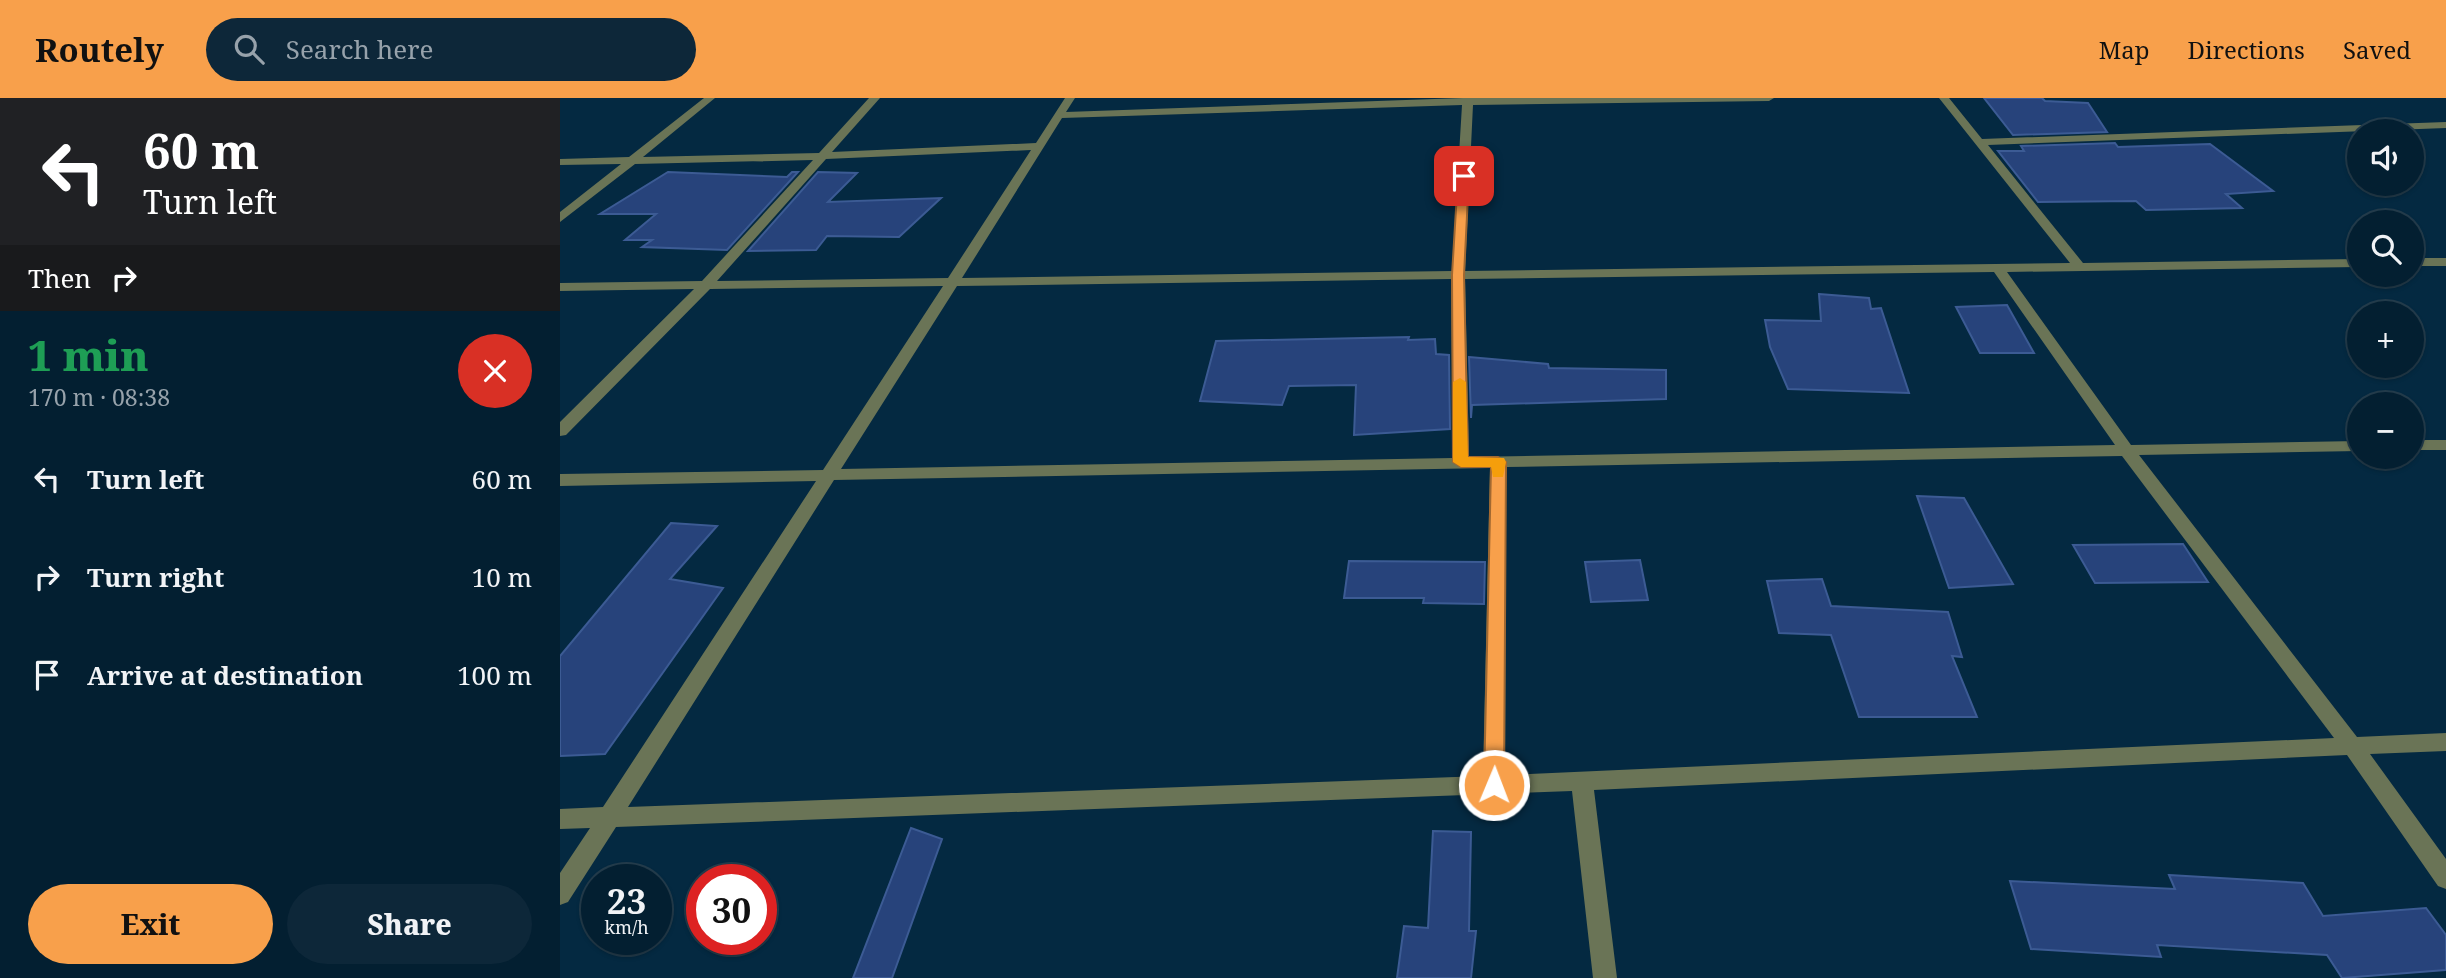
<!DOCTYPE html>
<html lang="en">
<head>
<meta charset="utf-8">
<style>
  :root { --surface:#031f31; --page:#0d2739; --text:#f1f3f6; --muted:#97a2ab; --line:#243d4d; --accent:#f8a04b }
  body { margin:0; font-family:"Noto Serif",serif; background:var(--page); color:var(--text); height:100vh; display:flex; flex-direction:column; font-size:26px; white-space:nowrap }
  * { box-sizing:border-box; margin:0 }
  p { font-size:23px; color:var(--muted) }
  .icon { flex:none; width:38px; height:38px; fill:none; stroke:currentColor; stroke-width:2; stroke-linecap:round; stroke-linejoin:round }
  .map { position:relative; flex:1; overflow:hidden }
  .details { display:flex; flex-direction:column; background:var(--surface); width:560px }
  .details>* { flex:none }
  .guide { background:#202124; color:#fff; overflow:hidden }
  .buttons { position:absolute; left:1787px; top:21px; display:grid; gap:14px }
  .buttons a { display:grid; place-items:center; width:77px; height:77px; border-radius:50%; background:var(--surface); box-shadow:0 2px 5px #0004,0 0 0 2px var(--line); font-size:35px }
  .speed { position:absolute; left:21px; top:766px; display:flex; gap:14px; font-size:35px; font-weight:700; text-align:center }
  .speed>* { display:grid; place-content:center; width:91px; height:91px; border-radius:50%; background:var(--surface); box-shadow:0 2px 5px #0004,0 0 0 2px var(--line); line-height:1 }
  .speed small { font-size:18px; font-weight:400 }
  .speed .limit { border:10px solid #d22; background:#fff; color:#111 }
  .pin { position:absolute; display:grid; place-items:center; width:60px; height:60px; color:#fff; margin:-30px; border-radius:14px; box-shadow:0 4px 10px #0006 }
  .me { position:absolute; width:77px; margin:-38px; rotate:1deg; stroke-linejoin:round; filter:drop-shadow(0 0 5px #0008) }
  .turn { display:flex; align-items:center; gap:24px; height:147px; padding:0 28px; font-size:32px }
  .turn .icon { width:91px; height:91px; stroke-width:2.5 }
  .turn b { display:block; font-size:49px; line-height:60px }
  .then { display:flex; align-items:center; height:66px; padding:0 28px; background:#0003; gap:14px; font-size:26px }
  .round { display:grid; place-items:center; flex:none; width:74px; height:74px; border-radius:37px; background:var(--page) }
  .head { display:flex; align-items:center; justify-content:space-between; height:119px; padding:0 28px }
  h1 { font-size:42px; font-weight:800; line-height:52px; color:#1e9e55 }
  .button { display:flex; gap:14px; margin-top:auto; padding:14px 28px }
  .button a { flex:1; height:80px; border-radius:42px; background:var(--accent); color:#111; font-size:28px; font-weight:800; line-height:80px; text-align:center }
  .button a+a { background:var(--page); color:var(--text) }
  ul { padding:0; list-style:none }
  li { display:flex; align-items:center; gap:21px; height:98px; padding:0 28px }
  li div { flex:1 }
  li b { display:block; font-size:26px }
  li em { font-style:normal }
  header { display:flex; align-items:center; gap:42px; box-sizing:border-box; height:98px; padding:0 35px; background:var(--accent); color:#111 }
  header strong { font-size:33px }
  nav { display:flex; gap:38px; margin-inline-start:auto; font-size:24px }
  .search { width:490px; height:63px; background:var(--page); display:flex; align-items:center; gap:18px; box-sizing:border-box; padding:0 24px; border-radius:38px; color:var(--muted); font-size:26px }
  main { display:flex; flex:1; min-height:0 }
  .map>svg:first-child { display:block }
</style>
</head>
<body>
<header>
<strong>Routely</strong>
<div class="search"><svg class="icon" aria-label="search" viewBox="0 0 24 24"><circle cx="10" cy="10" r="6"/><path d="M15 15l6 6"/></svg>Search here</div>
<nav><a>Map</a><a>Directions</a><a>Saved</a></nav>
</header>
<main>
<section class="details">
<div class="guide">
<div class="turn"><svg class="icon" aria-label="left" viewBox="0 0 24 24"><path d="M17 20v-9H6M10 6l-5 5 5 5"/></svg><div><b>60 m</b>Turn left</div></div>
<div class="then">Then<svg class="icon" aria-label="right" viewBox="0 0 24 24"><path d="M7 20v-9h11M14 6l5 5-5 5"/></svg></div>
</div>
<div class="head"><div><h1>1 min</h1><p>170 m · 08:38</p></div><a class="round" style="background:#d93025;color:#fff"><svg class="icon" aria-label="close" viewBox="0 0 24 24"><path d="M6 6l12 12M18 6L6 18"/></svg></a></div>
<ul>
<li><svg class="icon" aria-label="left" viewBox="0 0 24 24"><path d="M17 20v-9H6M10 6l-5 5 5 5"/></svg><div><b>Turn left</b></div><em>60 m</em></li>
<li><svg class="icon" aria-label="right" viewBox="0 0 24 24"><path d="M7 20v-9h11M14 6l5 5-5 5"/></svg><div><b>Turn right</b></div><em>10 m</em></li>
<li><svg class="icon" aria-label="arrive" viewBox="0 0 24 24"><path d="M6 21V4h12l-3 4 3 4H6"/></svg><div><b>Arrive at destination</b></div><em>100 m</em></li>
</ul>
<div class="button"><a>Exit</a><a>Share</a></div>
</section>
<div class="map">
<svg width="1886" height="880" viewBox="0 0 1886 880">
  <rect width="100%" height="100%" fill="#042941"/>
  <path fill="#27437b" stroke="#3c5b94" stroke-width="2" d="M1424 0H1482L1485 3 1528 5 1547 34 1453 37Z
    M1555 45 1558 49 1650 46 1713 93 1666 96 1682 110 1586 112 1576 103 1478 104 1438 53H1464L1461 48Z
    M108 74 227 79 232 74H238L167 152 82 149 92 142H65L96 116H40Z
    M258 74 297 75 268 104 381 100 339 139 267 138 256 152 188 153Z
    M1259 196 1309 200 1311 211 1321 210 1349 295 1228 291 1210 249 1205 222 1261 223Z
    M1447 207 1474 255H1420L1396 209Z
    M849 239 848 242 875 241 876 256 889 257 890 331 794 337 796 287 729 288 722 307 640 303 656 243Z
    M909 259 988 266 989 270 1106 272V301L912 307 911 320Z
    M1357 398 1404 400 1453 486 1389 490Z
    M111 425 157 428 110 481 163 490 45 656 0 658V558Z
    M1623 446 1648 484 1535 485 1513 447Z
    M1080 462 1088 502 1031 504 1025 464Z
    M789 463 925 464 924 506 863 505 864 500H784Z
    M1262 481 1271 508 1388 514 1402 559 1392 558 1417 619H1299L1271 537 1219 535 1207 483Z
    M351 730 382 741 332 880H293Z
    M873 733 911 734 909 833H916L911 880H837L844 828 868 830Z
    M1609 777 1743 785 1763 818 1866 810 1886 837V872L1782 880 1767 857 1597 847 1601 859 1471 851 1450 783 1615 791Z"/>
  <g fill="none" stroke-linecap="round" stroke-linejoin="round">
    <path fill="#6a7456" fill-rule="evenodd" d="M144 0H155L83 59 259 55 309 0H320L272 54 476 45 505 0H515L506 14 903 0H1214L1209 3 913 7 905 173 1510 165 1379 0H1389L1422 41 1886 24V30L1428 47 1523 165 1799 161V169L1447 174 1571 347 1799 343V353L1579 357 1797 639 1886 635V653L1810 656 1886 761V791L1878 788 1787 657 1034 692 1057 880H1033L1012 693 56 729 8 804 0 807V775L30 730 0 731V711L43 709 256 383 0 388V376L263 372 383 188 150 191 6 337 0 338V324L134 191 0 193V185L142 183 253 62 75 66 0 124V114L61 66 0 67V61L69 59ZM902 7 892 173 402 180 502 20ZM471 52 388 180 157 183 266 61ZM1434 174 1555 347 909 359 905 181ZM891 181 893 360 281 371 397 188ZM1562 358 1774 640 945 677 946 369ZM930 370 923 678 68 709 274 382Z
      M1852 160H1886V168H1852Z
      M1852 342H1886V352H1852Z"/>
  </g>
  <path fill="#f8a04b" stroke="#a16831" stroke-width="2" d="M904 75 909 78 904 177 908 359H938L946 364 944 687 941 693 934 695 927 693 924 687 931 369H901L893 364 892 177 898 78Z"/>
  <path fill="#f59e0b" d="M900 280 906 284 908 359 944 360 946 364 943 379H933L931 369H901L893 364V284Z"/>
</svg>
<div class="buttons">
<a><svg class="icon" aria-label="sound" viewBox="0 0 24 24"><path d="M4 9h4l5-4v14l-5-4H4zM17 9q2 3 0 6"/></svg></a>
<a><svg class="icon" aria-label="search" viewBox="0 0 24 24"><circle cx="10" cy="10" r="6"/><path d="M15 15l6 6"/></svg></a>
<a>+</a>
<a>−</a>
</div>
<div class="speed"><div>23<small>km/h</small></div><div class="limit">30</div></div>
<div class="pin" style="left:904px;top:78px;background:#d93025"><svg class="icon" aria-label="arrive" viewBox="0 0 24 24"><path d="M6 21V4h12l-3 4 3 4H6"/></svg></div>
<svg class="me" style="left:934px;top:687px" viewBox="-20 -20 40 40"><circle r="17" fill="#f8a04b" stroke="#fff" stroke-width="3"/><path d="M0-11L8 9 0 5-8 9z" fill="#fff"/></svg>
</div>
</main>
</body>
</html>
